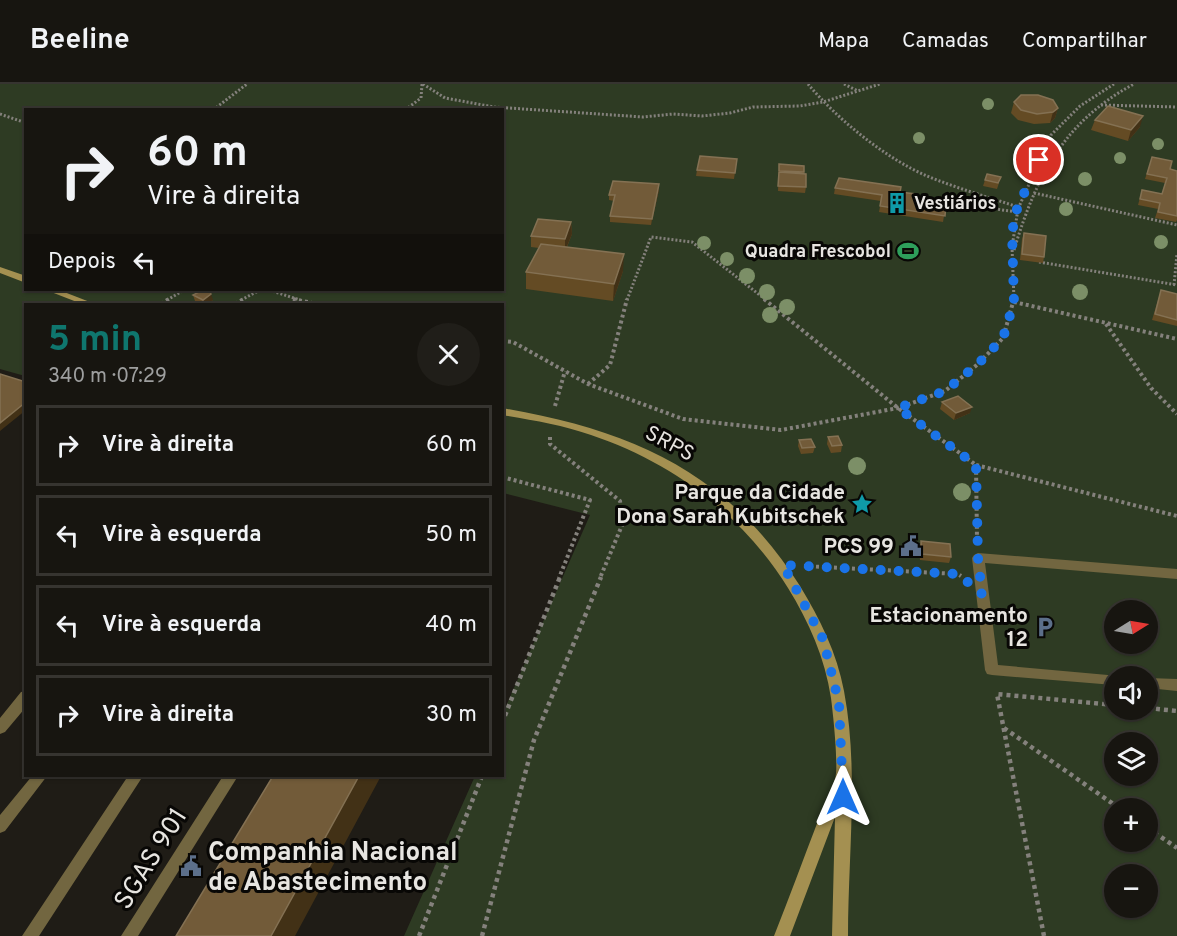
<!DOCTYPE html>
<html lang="pt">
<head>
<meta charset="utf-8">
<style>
  :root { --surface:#171510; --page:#201e19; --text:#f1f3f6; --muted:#9e9f9f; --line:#363430; --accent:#0f766e }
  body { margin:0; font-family:Overpass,sans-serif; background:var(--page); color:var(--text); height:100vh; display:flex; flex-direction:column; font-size:22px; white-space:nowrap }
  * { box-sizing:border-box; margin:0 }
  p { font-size:20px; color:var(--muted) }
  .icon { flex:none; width:33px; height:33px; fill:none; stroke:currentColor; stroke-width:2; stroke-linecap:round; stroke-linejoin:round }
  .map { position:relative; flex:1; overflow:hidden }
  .side { position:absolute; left:24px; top:219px; width:480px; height:474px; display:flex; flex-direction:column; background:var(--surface); border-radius:0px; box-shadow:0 2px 4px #0004,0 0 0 2px var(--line) }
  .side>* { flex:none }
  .banner { position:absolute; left:24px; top:24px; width:480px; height:183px; border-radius:0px; box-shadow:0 2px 4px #0004,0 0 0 2px var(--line); background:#171510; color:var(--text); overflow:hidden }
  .needle { width:39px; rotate:79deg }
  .tools { position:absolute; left:1104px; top:516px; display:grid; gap:12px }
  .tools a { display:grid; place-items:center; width:54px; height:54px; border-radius:50%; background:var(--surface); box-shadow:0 2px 4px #0004,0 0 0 2px var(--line); font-size:30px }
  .pin { position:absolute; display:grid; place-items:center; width:51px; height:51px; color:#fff; margin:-26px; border:3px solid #fff; border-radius:50%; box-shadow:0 2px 6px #0007 }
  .me { position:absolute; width:66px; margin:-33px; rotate:0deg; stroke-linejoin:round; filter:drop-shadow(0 0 4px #0008) }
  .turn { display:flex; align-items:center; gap:21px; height:126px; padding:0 24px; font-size:27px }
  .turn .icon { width:78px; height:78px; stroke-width:2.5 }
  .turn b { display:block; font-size:42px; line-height:51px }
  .then { display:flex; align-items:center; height:57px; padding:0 24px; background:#0003; gap:12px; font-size:22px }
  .round { display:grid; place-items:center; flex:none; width:63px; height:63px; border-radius:32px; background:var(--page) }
  .head { display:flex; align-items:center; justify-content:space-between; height:102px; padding:0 24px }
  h1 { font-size:36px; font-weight:700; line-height:45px; color:var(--accent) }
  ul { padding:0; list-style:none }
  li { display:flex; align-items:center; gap:18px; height:81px; margin:0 12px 9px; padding:0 12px; border:3px solid var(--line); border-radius:0px }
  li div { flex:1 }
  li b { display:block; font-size:22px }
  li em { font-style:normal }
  header { display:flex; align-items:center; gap:36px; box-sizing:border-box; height:84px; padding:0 30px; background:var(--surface); border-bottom:2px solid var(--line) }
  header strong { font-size:28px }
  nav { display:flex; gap:33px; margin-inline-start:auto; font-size:21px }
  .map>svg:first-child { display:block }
</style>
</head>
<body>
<header>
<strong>Beeline</strong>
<nav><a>Mapa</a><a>Camadas</a><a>Compartilhar</a></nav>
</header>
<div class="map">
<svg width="1177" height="852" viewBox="0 0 1177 852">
  <rect width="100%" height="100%" fill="#1f1c16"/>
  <path fill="#2e3b23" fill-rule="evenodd" d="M0 0H1177V852H404L475 692H502L503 629 590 431 503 409 502 220H26L25 292 0 285ZM26 26H502V206H26ZM1114 526H1148V560H1114ZM1114 592H1148V626H1114ZM1114 658H1148V692H1114ZM1114 724H1148V758H1114ZM1114 790H1148V824H1114Z"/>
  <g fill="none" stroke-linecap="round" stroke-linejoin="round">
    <path stroke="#84817c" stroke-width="3" stroke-dasharray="2 2" stroke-linecap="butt" d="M423 0 445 14 494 23 643 33 673 30 702 32 730 29 753 23 800 22 823 18 880 0
      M808 0C837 35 885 74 927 92 956 104 988 113 1018 123
      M844 0 858 7
      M1101 21 1177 23
      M213 26 247 0
      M405 26 421 14 422 0
      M0 30 26 39
      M1034 109 1177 141
      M911 113 1017 128
      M1014 166C1036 93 1064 37 1134 0
      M1039 178 1177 201
      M1174 201 1177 170
      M269 206 300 216
      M167 216 184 206
      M241 216 260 206
      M627 216 651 153 692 158 766 216
      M1014 216 1012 163 1018 125 1051 51 1080 22 1114 0"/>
    <path stroke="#84817c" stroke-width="4" stroke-dasharray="3 3" stroke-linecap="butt" d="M293 215 317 220
      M764 215 898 324 976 381 977 455
      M1014 218 1177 255
      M161 220 169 215
      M235 220 244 215
      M1106 240 1151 304 1177 330
      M502 257 513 258 588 300 683 335 781 346 898 324 945 307 978 280 1003 254 1014 215
      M588 300 610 281 627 215
      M555 322 565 287
      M550 353V360L620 417 623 439 600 494
      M976 381 1177 432
      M502 393 590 416 559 494
      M804 482 958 490 961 492"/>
    <path stroke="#84817c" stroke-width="4.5" stroke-dasharray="4 4" stroke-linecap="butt" d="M1148 624 1177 627
      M502 639 560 493
      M1004 644 1119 724
      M1148 744 1177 764
      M419 852 482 692
      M482 852 534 656 601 493
      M1044 852 997 610 1114 621"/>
    <path fill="#726640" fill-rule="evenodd" d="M978 469 1177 485V495L985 479 998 581 1119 592H1114V601L992 591 987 590 985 586 972 474 974 471Z
      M1148 594 1177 595V607L1148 604Z
      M26 607V623L5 648 0 650V634L21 608Z
      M32 692H47L5 747 0 749V731Z
      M128 692H143L39 852H22Z
      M223 692H238L138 852H121Z"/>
    <path fill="#a49051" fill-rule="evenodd" d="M0 183 26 192V199L0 189Z
      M46 206H59L95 220H82Z
      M502 324C631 346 728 388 800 502 820 535 837 569 844 607 859 685 848 772 848 852H832L835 733 790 852H774C789 814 803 776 818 737 823 724 831 709 835 695 839 683 833 629 831 614 825 574 809 538 788 504 743 431 672 378 591 351 562 341 532 336 502 331Z"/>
  </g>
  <g fill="#7c8f67">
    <circle cx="988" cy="20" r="6"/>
    <circle cx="919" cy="54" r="6"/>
    <circle cx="1158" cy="60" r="6"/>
    <circle cx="1120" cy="74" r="6"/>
    <circle cx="1085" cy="95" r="7"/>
    <circle cx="1066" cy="125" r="7"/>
    <circle cx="1161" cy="158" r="7"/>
    <circle cx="704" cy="159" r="7"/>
    <circle cx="727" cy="175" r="7"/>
    <circle cx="747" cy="192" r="8"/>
    <circle cx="767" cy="208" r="8"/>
    <circle cx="1080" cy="208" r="8"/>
    <circle cx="787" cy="223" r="8"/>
    <circle cx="770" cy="231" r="8"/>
    <circle cx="857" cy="382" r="9"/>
    <circle cx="962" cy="408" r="9"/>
  </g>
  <path fill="#644b24" d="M1014 18 1058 24 1055 34 1050 39 1034 40 1018 36 1011 29Z
    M1095 36 1140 43 1128 57 1091 46Z
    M1152 73 1170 85 1177 87V136L1176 138 1155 134 1158 125 1138 121 1142 106 1162 110 1165 99 1145 95Z
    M737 75 734 95 696 92 697 86Z
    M779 80 804 82V90L806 103 805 109 778 107Z
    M985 96 999 99 997 105 983 102Z
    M835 104 900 108 915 116 946 120 943 138 879 128 881 117 834 110Z
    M659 106 651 141 610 138V132L614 117 609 116V111Z
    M571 138 572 150 567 163 623 187 613 217 526 205V188L539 164 531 163V152Z
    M1024 149 1044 173 1043 179 1020 176 1022 155Z
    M1161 206 1177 210V242L1152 236Z
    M193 211 213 216 207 220H202L195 217Z
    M942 318 970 329 954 336 940 325Z
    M828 353 842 361 841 368 831 369 827 360Z
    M799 356 815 363 813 369 801 370 798 362Z
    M921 457 951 473 949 479 920 476 919 464Z"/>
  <path fill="#423116" d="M1058 24 1055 34 1050 39 1053 28Z
    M1143 32 1140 43 1128 57 1131 46Z
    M659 100V106L651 141 652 135Z
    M571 138 572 150 565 167V155Z
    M624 170 623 187 613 217 614 200Z
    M211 210 213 216 207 220H204L203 216Z
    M26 318V326L0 347V339Z
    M972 323 970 329 954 336 956 329Z
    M359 692H381L295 852H271Z"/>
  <path fill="#725b39" stroke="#847153" stroke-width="1.5" d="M1021 11H1038L1053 16 1058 24 1053 28 1037 30 1021 26 1014 18Z
    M1108 22 1143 32 1131 46 1095 36Z
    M700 72 737 75 735 89 697 86Z
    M1152 73 1172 77 1170 85 1177 87V132L1158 128 1160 119 1140 115 1142 106 1162 110 1167 94 1147 90Z
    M779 80 804 82V88L779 87Z
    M779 88 806 90V103L778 102Z
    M987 90 1001 93 998 99 985 96Z
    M839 94 901 103 900 108 916 110 915 116 946 120 945 132 880 122 882 111 835 104Z
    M613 97 659 100 652 135 610 132 615 111H609Z
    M538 135 571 138 565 155 531 152Z
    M1024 149 1046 152 1044 173 1022 170Z
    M541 160 624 170 614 200 526 188Z
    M203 206 210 208 211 210 203 216 193 211Z
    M1161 206 1177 210V236L1155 230Z
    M0 290 26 298V318L0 339Z
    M958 312 972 323 956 329 942 318Z
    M838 352 842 361 832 362 828 353Z
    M811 355 815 363 802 364 799 356Z
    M921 457 950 460 951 473 922 470Z
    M273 692H359L271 852H176Z"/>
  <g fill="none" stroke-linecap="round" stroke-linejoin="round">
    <path stroke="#1a73e8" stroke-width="10" stroke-dasharray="0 18" d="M843 713 839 619 823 555 783 481 958 490 982 510 978 474 976 381 898 324 945 307 978 280 1003 254 1014 218 1012 148 1017 125 1039 76"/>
  </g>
  <defs>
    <symbol id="building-bare" viewBox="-9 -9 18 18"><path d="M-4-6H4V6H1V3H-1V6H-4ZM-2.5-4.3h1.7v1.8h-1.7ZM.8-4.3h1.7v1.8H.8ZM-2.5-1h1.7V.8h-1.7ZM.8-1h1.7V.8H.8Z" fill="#0f9aa8" stroke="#080705" stroke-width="2.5" paint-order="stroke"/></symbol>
    <symbol id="stadium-bare" viewBox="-9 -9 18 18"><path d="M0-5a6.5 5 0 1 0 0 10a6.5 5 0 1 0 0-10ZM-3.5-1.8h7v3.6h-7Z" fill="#2e9e5b" stroke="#080705" stroke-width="2.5" paint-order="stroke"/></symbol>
    <symbol id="sight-bare" viewBox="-9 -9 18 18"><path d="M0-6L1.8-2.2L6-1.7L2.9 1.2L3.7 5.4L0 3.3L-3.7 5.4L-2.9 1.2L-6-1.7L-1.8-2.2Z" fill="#0f9aa8" stroke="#080705" stroke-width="2.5" paint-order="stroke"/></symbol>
    <symbol id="civic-bare" viewBox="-9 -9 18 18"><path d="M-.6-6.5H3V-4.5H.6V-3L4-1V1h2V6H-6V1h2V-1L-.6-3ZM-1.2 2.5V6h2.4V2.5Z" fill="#5c6f8a" stroke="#080705" stroke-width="2.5" paint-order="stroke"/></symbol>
    <symbol id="parking-bare" viewBox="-9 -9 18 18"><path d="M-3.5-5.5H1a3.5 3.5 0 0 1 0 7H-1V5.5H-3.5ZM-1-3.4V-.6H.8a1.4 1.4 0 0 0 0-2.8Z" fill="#5c6f8a" stroke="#080705" stroke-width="2.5" paint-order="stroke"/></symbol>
  </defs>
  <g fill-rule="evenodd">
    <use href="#building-bare" x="882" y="104" width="30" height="30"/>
    <use href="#stadium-bare" x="893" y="152" width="30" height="30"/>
    <use href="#sight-bare" x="847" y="405" width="30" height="30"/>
    <use href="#civic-bare" x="896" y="447" width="30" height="30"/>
    <use href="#parking-bare" x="1030" y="528" width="30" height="30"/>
    <use href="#civic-bare" x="176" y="767" width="30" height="30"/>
  </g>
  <g text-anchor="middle" stroke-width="6" stroke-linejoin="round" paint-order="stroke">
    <g font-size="18" font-weight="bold" fill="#e7e5e1" stroke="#080705" text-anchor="start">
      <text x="914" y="125">Vestiários</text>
      <text x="891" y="173" text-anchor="end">Quadra Frescobol</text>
    </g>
    <g font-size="21" fill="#e7e5e1" stroke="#080705">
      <text transform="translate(670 359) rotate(28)" y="7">SRPS</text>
    </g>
    <g font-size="21" font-weight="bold" fill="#e7e5e1" stroke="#080705" text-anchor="end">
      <text x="845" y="415">Parque da Cidade<tspan x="845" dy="24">Dona Sarah Kubitschek</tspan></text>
      <text x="894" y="469">PCS 99</text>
      <text x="1028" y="538">Estacionamento<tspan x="1028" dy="24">12</tspan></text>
    </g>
    <g font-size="26" font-weight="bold" fill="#e7e5e1" stroke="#080705" text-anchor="start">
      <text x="208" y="776">Companhia Nacional<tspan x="208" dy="30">de Abastecimento</tspan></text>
    </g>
    <g font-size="26" fill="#e7e5e1" stroke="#080705">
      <text transform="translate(150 774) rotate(-58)" y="9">SGAS 901</text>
    </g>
  </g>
</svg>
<div class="tools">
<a><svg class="needle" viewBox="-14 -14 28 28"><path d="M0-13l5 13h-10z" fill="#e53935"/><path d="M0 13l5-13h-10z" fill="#9e9f9f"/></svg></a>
<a><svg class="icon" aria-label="sound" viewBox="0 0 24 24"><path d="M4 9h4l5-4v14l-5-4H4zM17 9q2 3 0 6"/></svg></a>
<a><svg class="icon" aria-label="layers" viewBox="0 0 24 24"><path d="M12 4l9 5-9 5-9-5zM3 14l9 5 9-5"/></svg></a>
<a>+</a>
<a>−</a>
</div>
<div class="pin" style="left:1039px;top:76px;background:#d93025"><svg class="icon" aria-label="arrive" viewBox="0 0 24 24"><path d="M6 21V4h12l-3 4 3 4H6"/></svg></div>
<svg class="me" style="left:843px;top:713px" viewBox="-20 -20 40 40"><path d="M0-17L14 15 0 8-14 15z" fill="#1a73e8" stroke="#fff" stroke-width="4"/></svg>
<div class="banner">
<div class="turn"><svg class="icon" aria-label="right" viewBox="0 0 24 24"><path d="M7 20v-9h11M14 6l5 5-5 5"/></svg><div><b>60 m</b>Vire à direita</div></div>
<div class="then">Depois<svg class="icon" aria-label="left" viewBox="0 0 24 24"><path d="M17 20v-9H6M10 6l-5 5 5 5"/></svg></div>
</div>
<section class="side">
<div class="head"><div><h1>5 min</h1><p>340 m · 07:29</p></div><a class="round"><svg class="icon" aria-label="close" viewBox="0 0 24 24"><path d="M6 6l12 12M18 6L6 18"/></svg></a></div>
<ul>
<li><svg class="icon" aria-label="right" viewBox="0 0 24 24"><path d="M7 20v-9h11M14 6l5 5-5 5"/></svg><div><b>Vire à direita</b></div><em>60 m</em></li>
<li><svg class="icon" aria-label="left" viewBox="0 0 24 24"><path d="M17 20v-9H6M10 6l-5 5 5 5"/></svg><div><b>Vire à esquerda</b></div><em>50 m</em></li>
<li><svg class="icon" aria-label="left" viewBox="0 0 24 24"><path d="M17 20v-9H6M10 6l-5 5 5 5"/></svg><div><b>Vire à esquerda</b></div><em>40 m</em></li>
<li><svg class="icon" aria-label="right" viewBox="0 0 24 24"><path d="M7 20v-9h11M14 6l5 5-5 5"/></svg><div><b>Vire à direita</b></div><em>30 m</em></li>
</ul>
</section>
</div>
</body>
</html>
